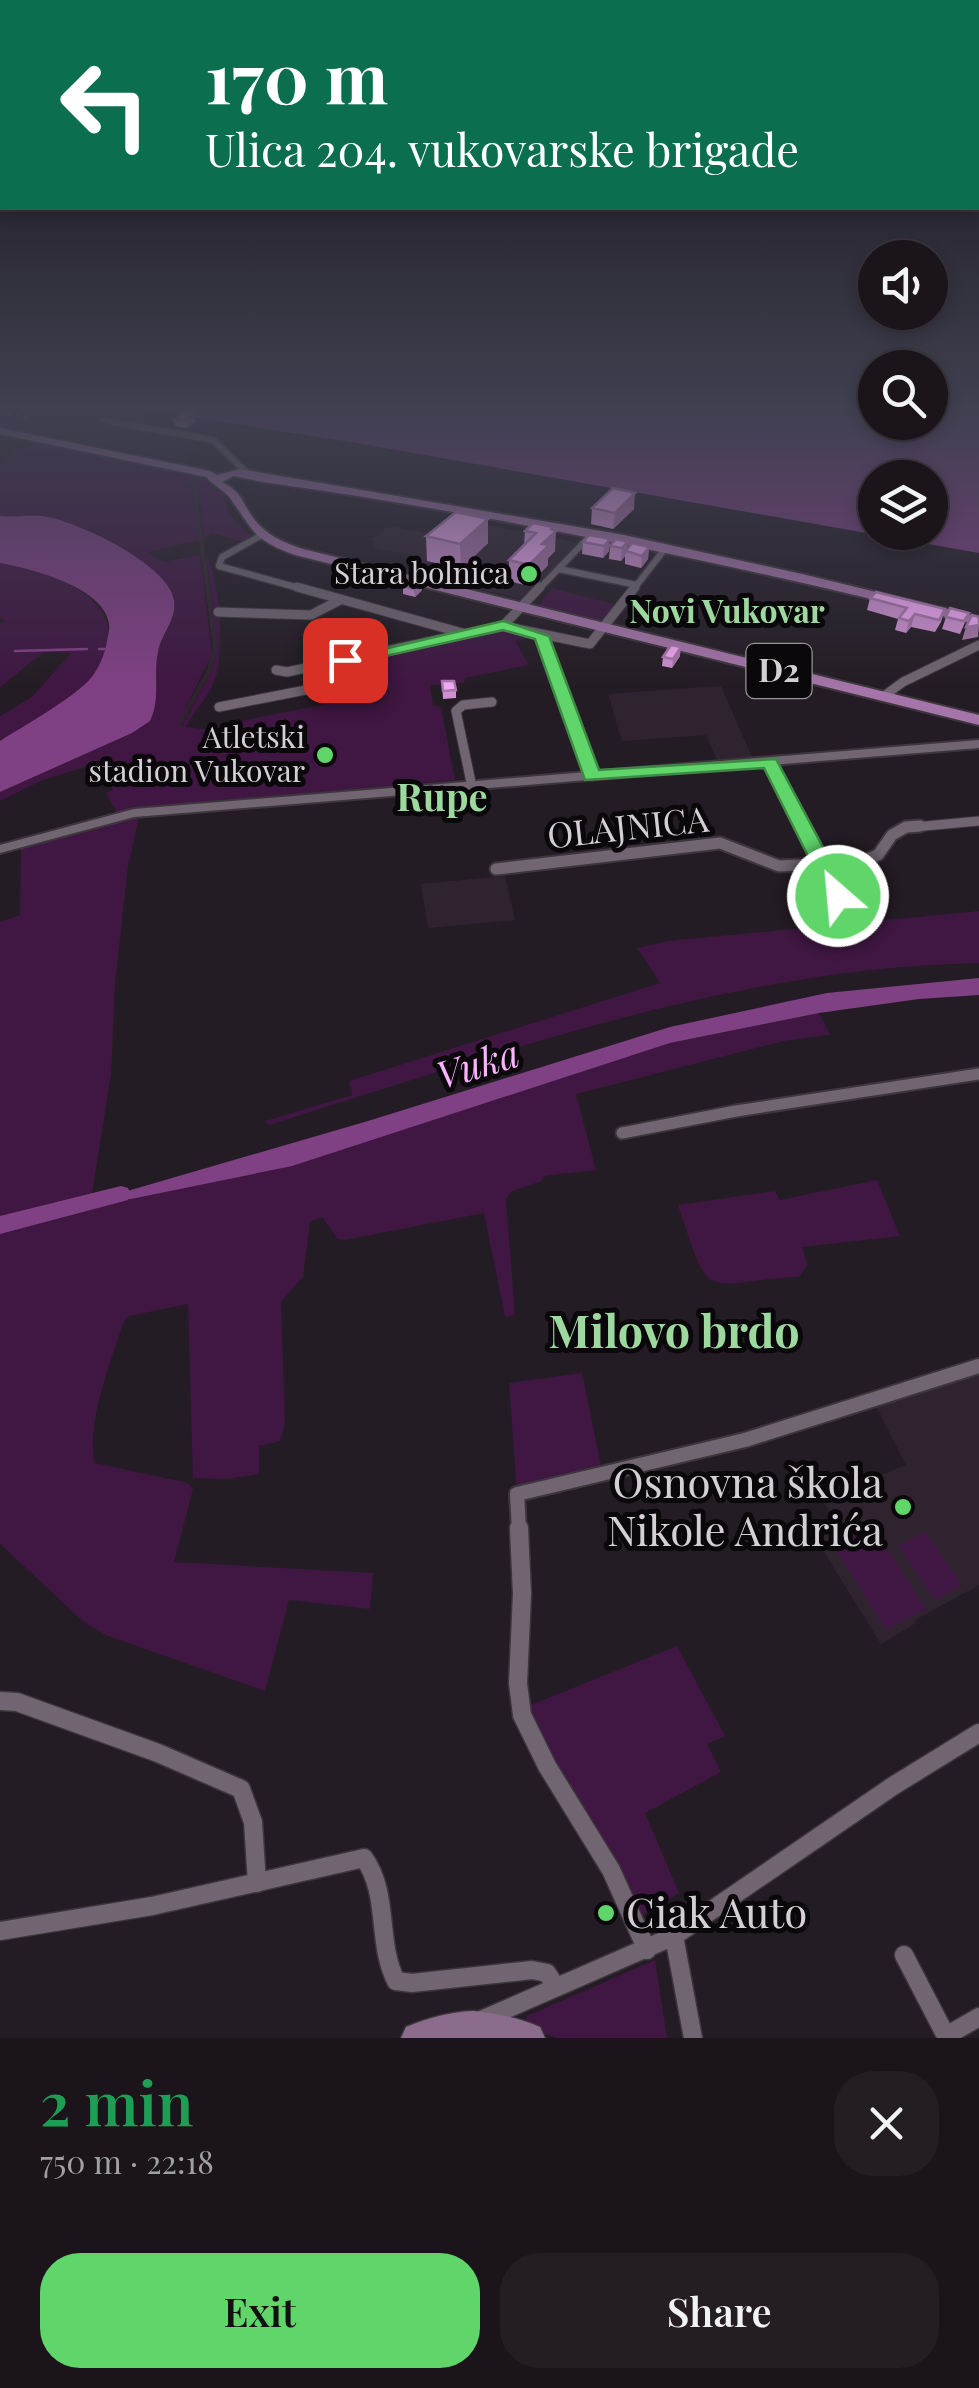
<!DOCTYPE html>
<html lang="en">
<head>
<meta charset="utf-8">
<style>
  :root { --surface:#1b151b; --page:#241e24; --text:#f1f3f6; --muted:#a09fa3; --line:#39343a; --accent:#60d56a }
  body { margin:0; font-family:"Playfair Display",serif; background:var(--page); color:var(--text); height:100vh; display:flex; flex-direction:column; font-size:38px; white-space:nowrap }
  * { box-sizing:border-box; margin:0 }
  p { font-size:32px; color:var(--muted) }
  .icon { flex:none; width:55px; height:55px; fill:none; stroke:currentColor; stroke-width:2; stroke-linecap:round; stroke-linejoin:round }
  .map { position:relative; height:2038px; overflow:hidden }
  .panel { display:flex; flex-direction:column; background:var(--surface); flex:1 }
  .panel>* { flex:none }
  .guide { position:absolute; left:0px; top:0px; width:980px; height:210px; box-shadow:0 5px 15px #0003,0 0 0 2px var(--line); background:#0b6e4f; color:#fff; overflow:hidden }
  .fabs { position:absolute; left:858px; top:240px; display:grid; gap:20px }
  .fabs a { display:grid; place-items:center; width:90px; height:90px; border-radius:50%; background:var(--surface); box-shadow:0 5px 15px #0003,0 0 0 2px var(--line); font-size:50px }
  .pin { position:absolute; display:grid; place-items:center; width:85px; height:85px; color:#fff; margin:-42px; border-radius:20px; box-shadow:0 5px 15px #0006 }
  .me { position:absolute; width:110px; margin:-55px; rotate:333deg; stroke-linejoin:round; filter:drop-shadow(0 0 8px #0008) }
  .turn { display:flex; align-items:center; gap:35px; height:210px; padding:0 40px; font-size:45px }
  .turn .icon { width:130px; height:130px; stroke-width:2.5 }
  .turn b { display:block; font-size:70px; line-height:85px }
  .round { display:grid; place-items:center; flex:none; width:105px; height:105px; border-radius:40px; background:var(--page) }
  .summary { display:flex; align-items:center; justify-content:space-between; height:170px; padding:0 40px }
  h1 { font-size:60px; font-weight:600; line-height:75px; color:#1e9e55 }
  .primary-button { display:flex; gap:20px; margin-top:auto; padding:20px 40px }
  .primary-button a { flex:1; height:115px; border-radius:40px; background:var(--accent); color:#111; font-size:40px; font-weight:600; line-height:115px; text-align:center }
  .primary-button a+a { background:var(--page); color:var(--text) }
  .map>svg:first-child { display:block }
</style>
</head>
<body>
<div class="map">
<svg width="979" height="2038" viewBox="0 0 979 2038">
  <rect width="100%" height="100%" fill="#241c24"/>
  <path fill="#302330" d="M0 404H109L206 420 183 436 200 439 186 461 200 483 199 505 218 648 211 672 181 726H176L207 669 213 646 192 489 184 472 172 459 0 426Z
    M470 521 578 543 523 599 404 572 420 557 372 548 374 541 370 540 386 528 396 527 441 537Z
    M721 686 752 757 717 759 706 735 622 741 608 694Z
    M505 876 515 920 428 928 421 884Z
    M979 1371V1585L915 1620 916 1623 881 1644 816 1539 832 1532V1515L822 1499 906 1465 874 1402Z"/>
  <path fill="#3f1742" d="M37 444 184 472 192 489 199 540 148 552 164 562 200 555 212 654 177 726H182L211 672 218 648 206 554C219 571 225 655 215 679 209 696 194 711 186 727L212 730 220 725 389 692 369 658 498 630 536 637 515 641 529 665 465 678 464 683 430 685 433 705 441 707 455 780 172 806 118 815 106 793 113 790 98 763 43 780 0 801V792L132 733 150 721C161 698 153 675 158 652 162 634 177 620 174 601 169 566 79 521 47 517 32 515 16 518 0 516V461L21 448Z
    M197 475 204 476 209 486 225 495 228 513 252 537 242 542 212 533 204 538Z
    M0 563C60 572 149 608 89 681 67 708 29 724 0 741V716L32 697 71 653 44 652 0 687V623L6 621 0 617Z
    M552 588 616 605 605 623 538 606Z
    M139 817 128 866 115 984 111 1074 91 1200 131 1199 444 1116 670 1043 819 1013 830 1035 784 1041 576 1094 596 1170 544 1176 542 1181 512 1191 506 1199 515 1315 505 1317 484 1213 345 1240 338 1239 322 1217 310 1222 303 1277 281 1302 285 1423 280 1441 259 1446V1474L228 1479 193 1478 188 1304 129 1316 124 1321C112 1358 85 1426 95 1463L188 1483 193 1489 174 1562 373 1573 370 1609 289 1600 265 1691 108 1636 86 1624 0 1544V922L20 915 21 848Z
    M979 911V963C733 968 501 1053 269 1125L265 1121 352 1095 349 1081 660 983 637 948 668 941Z
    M877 1180 900 1236 802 1247 807 1265 799 1277C702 1281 712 1309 678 1205L775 1191 780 1200Z
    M582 1373 603 1475 517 1494 509 1383Z
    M868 1520 926 1609 886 1630 829 1539Z
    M926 1532 962 1585 935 1600 898 1545Z
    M677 1646 725 1736 707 1744 721 1772 645 1813 679 1893 634 1920 521 1709Z
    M655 1960 667 2038H556L525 2026 527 2016Z"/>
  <path fill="#804084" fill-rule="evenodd" d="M109 404H875V422H930V404H979V553L357 443ZM875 478H930V532H875Z
    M0 516C15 518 32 514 47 517 79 522 169 565 174 600 177 620 161 634 158 652 153 675 161 698 150 721L132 733 0 792V741C28 723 57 708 83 686 94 678 103 660 106 646 107 640 110 630 109 624 105 587 29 568 0 563Z
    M979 978V995L919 999 819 1013 670 1043 292 1166 131 1199H100L368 1121 670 1027 827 993Z"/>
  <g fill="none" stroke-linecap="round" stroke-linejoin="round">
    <path stroke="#804084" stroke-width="2.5" d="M99 649H105
      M15 651 87 649"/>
    <path fill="#804084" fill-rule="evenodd" d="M121 1186 128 1188 131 1194 128 1200 0 1234V1216Z"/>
    <defs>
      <path id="minor-far4" d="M103 420 213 440 246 472
        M262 535 222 557 219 566 306 590
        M559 569 637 585
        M538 590 591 535
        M633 590 664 550"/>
      <path id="minor-far3" d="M297 587 466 634
        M540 587 503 626 590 644 635 587
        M218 612 311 615 340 600
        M543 637 592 776
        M276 670 287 672 503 626
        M884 696 903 682 979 645
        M219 707 377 676
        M770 763 803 828
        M472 787 456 711 463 705 492 702
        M904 828 979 821"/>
      <path id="minor-far2" d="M802 826 847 914
        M496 869 720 843 779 866 860 862 878 855 892 835 906 827 920 826
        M622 1133 736 1111 979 1074"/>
      <path id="minor-far1" d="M519 1530 517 1494 745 1440 979 1366"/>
      <path id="minor" d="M519 1528 522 1594 518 1683 522 1715 547 1766 611 1870 647 1950
        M0 1701 17 1702 158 1753 241 1789 253 1822 257 1883
        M0 1931 152 1906 364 1858C390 1895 376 1941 396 1981L412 1983 532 1970 547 1973 556 1987
        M674 1936 693 2038
        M904 1955 946 2036 979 2017
        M479 2021 674 1936 893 1786 979 1733"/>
      <path id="tertiary" d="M979 740V748L134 817 0 853V845L134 809Z"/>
      <path id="secondary" d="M473 2011C497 2013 518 2018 540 2027L545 2038H401L406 2027C428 2018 449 2012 473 2011Z"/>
      <path id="primary" d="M0 428 210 471 217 475 240 469 624 535 802 574 979 617V625C742 566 505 516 263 482L234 476 222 482C244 494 240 500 254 519 266 535 284 543 303 549L979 715V725L295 555C252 539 254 531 230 498 224 490 213 485 206 477L0 434Z"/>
    </defs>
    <use href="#minor-far4" stroke="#3d363d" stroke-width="9"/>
    <use href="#minor-far3" stroke="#3d363d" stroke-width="11"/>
    <use href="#minor-far2" stroke="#3d363d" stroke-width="15"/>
    <use href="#minor-far1" stroke="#3d363d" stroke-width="18"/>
    <use href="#minor" stroke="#3d363d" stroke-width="21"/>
    <use href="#tertiary" stroke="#3d363d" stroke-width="4"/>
    <use href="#secondary" stroke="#3d363d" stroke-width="3"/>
    <use href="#primary" stroke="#3d363d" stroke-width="4"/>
    <use href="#minor-far4" stroke="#706570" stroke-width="6"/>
    <use href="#minor-far3" stroke="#706570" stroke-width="9"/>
    <use href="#minor-far2" stroke="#706570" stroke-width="11"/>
    <use href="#minor-far1" stroke="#706570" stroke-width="14"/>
    <use href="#minor" stroke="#706570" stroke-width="18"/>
    <use href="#tertiary" fill="#706570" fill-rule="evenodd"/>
    <use href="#secondary" fill="#8b6c8c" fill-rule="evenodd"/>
    <use href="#primary" fill="#a574a8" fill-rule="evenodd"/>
    <path stroke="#a8a2a8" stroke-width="2.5" stroke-dasharray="2.5 6" stroke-linecap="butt" d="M0 412 32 418"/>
  </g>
  <path fill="#cf91d2" d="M194 413 196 421 186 428 175 426 174 419Z
    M592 508 634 509 613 529 591 524Z
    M488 519V543L461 569 427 561 426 536Z
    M553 527 555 551 548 558V565L528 586 509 581V560L524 545 525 531Z
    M589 535 609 551 603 558 582 554 583 542Z
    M610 546 627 549 649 547 648 559 641 568 625 564V556L621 561 609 559Z
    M403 586 422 590 415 597 403 594Z
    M870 598 945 609 941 622 935 632 911 627 906 633 895 630 898 619 867 610Z
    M969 613 960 634 942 629 946 617Z
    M680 656 672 668 662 666 663 657Z
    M442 681 456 690V698L443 699Z"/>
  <path fill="#a976ab" d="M194 413 196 421 186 428 185 420Z
    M635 493 634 509 613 529 615 513Z
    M488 519V543L461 569 460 544Z
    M553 527V534L556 531 555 551 548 558V565L528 586 529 565Z
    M610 539 609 551 603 558 604 546Z
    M628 542 627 551H626L625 556 621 561 622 548Z
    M649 547 648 559 641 568 642 556Z
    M422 582V590L415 597 414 589Z
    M915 614 911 627 906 633 909 621Z
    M979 625 978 637 962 640 966 627Z
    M681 647 680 656 672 668 673 659Z"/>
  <path fill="#f1a9f4" stroke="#a976ab" stroke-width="2.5" d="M184 412 194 413 185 420 174 419Z
    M613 488 635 493 615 513 592 508Z
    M456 512 488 519 460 544 426 536Z
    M533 523 553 527 551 529 556 531 542 544 549 545 529 565 509 560 536 533 525 531Z
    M589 535 610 539 604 546 583 542Z
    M616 539 628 542 622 548 610 546Z
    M632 543 649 547 642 556 626 551Z
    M410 579 422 582 414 589 403 586Z
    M876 592 945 609 939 620 915 614 909 621 899 618 907 608 870 598Z
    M950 608 969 613 964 621 946 617Z
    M972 615 979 617V625L966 627Z
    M671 645 681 647 673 659 663 657Z
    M442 681H454L456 690 443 691Z"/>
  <linearGradient id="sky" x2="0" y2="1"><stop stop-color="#140f14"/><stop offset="0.59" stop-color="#3f4050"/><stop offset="1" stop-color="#3f4050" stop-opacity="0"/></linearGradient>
  <rect width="979" height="689" fill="url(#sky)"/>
  <path fill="#60d56a" stroke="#3e8a45" stroke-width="2.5" d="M503 621 549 636 599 770 776 759 849 896 846 901 838 903 828 896 764 768 585 780 535 639 503 630 345 665 337 660Z"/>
  <g fill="#60d56a" stroke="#0b080b" stroke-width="4">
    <circle cx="529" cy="574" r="10"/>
    <circle cx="325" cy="755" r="10"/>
    <circle cx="903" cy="1507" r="10"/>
    <circle cx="606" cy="1913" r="10"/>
  </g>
  <g text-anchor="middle" stroke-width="10" stroke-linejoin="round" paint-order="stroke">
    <g font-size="30" fill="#d5cfd5" stroke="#0b080b" text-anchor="end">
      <text x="509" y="584">Stara bolnica</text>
      <text x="305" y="748">Atletski<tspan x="305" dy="34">stadion Vukovar</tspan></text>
    </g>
    <g font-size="32" font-weight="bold" fill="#9dd89e" stroke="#0b080b">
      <text x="727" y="623">Novi Vukovar</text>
    </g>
    <rect fill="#0b080b" stroke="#989398" stroke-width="2.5" x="746.5" y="644" width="65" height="54" rx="8"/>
    <g font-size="32" font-weight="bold" fill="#d5cfd5">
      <text x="779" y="682">D2</text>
    </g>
    <g font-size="35" fill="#d5cfd5" stroke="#0b080b">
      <text transform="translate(628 828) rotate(-6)" y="12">OLAJNICA</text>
    </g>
    <g font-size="38" font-weight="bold" fill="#9dd89e" stroke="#0b080b">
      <text x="442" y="811">Rupe</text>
    </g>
    <g font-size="38" font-style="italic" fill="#fbb3fe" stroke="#0b080b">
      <text transform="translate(478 1065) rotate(-17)" y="13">Vuka</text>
    </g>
    <g font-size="42" fill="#d5cfd5" stroke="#0b080b" text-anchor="end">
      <text x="883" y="1498">Osnovna škola<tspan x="883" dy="48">Nikole Andrića</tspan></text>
      <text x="626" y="1928" text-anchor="start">Ciak Auto</text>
    </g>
    <g font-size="45" font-weight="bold" fill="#9dd89e" stroke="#0b080b">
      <text x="674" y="1348">Milovo brdo</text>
    </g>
  </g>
</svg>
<div class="fabs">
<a><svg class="icon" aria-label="sound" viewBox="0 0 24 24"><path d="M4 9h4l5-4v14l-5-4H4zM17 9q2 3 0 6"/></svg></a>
<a><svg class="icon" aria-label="search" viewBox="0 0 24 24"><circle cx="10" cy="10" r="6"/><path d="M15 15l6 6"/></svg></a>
<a><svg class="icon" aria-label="layers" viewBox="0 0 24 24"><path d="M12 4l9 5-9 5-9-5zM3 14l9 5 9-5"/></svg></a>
</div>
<div class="pin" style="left:345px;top:660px;background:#d93025"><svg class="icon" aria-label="arrive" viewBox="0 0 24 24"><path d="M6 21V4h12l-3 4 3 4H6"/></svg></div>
<svg class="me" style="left:838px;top:896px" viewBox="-20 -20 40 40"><circle r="17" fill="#60d56a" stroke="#fff" stroke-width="3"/><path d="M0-11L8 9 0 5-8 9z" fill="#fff"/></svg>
<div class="guide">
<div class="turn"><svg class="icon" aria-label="left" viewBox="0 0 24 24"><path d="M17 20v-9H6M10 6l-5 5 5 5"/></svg><div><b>170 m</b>Ulica 204. vukovarske brigade</div></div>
</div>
</div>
<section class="panel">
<div class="summary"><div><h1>2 min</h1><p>750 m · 22:18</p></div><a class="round"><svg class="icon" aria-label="close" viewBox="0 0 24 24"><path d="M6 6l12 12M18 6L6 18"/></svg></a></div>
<div class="primary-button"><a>Exit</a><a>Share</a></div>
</section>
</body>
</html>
